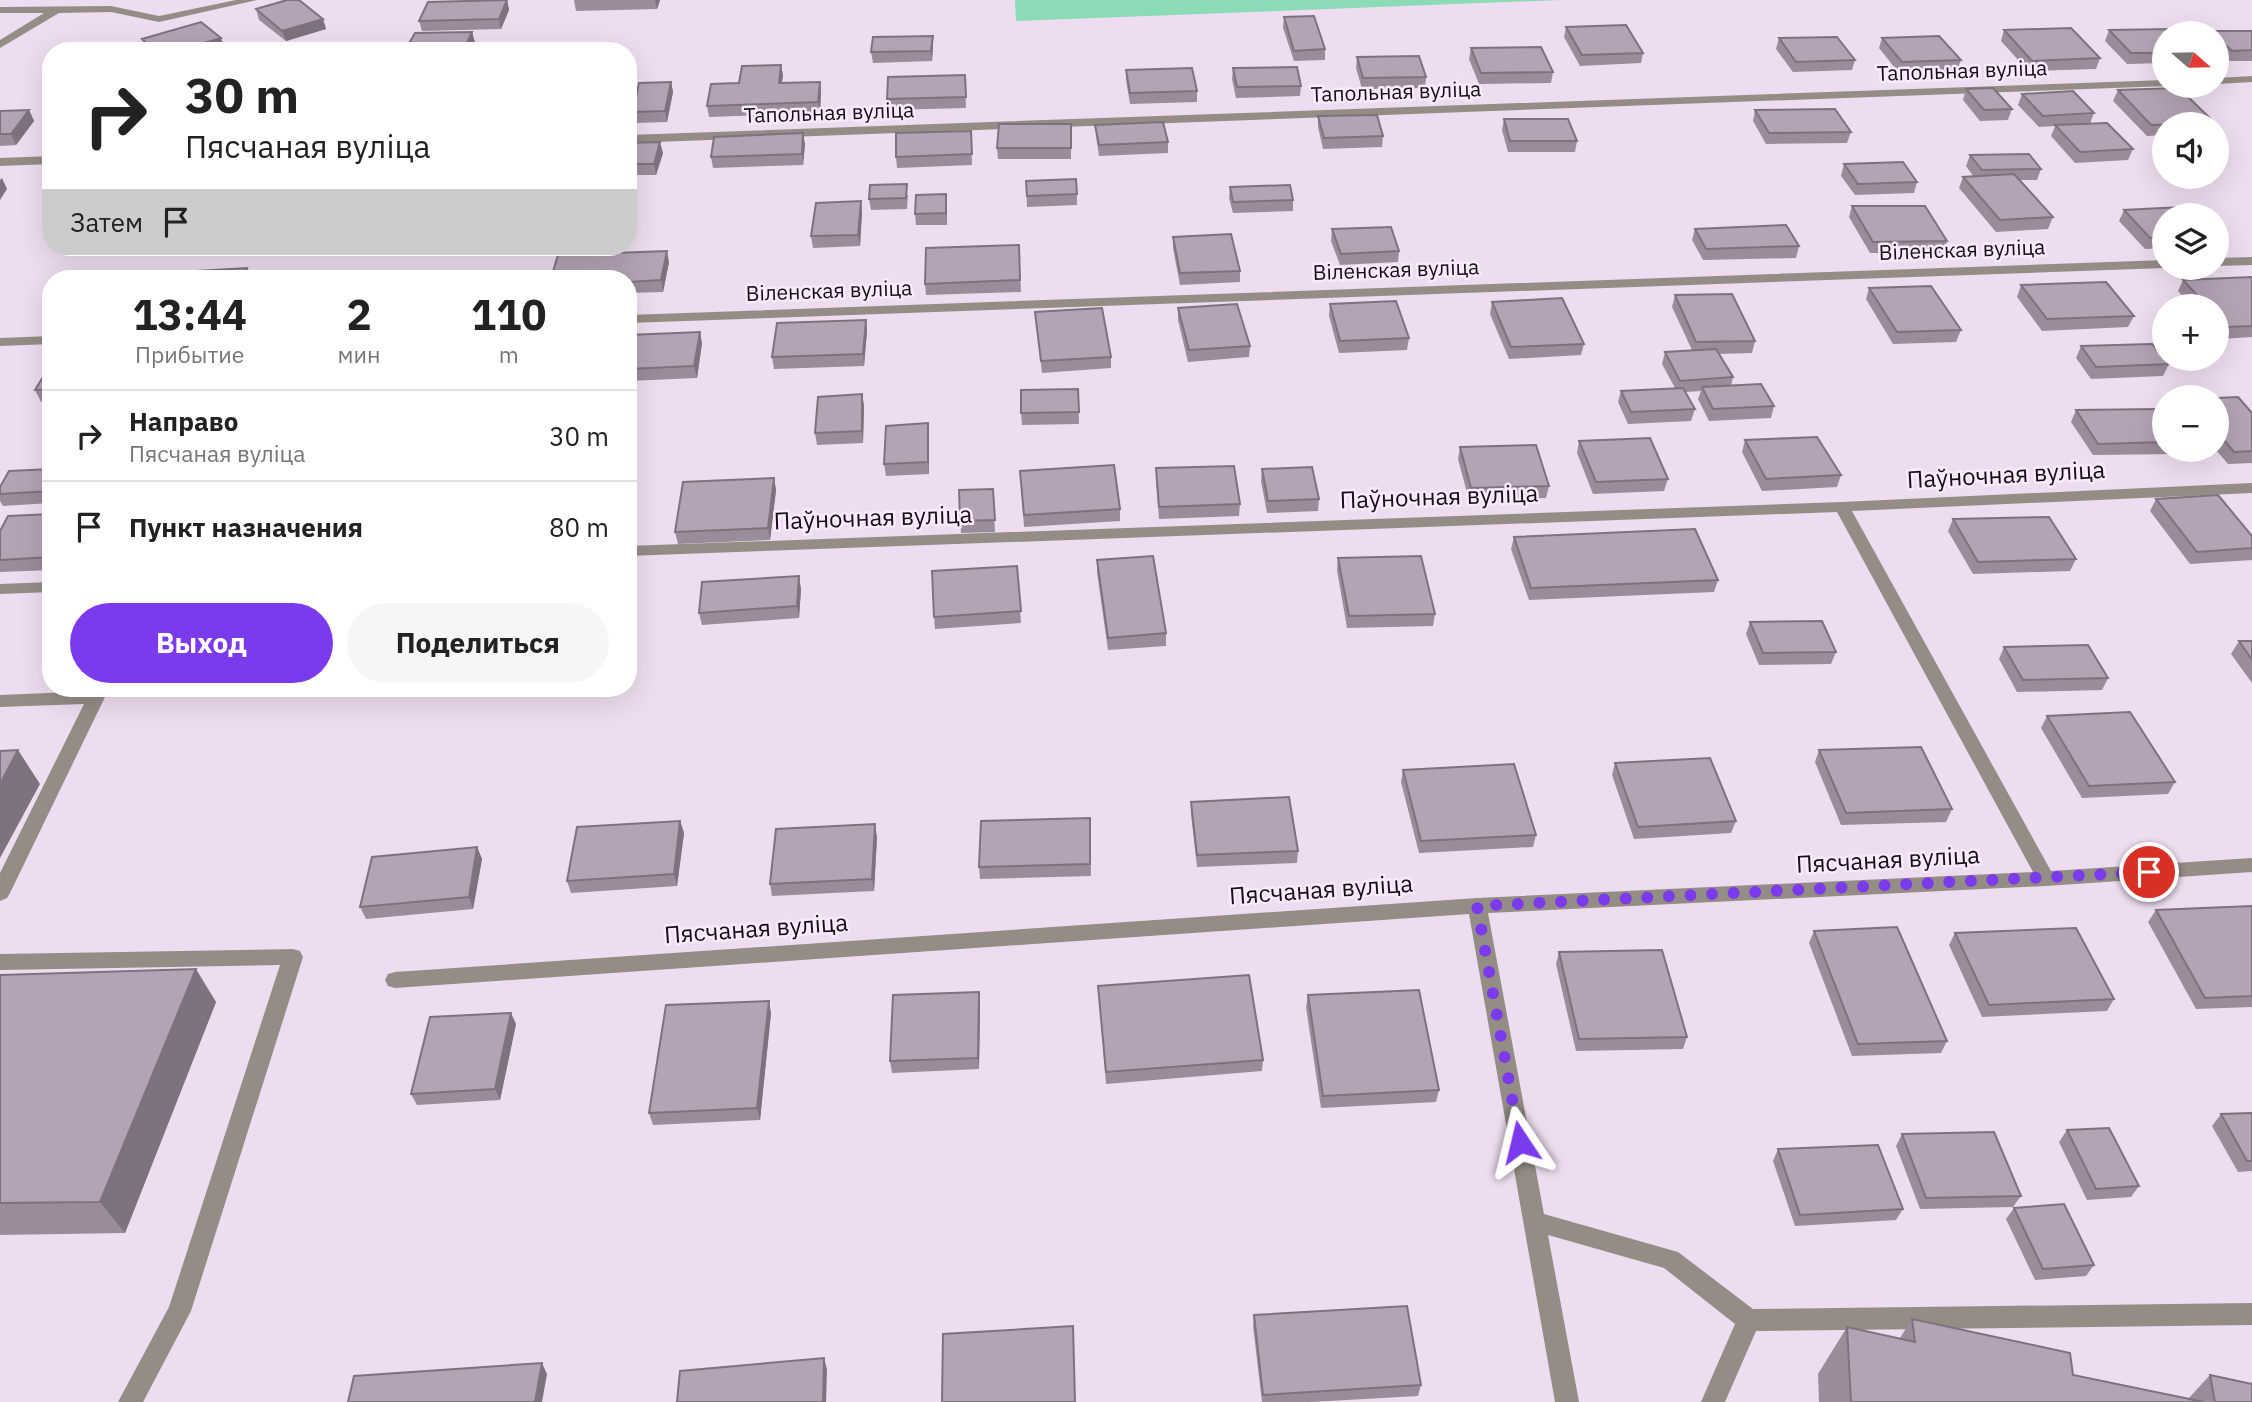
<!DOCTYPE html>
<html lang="ru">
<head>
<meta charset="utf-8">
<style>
  :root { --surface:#fff; --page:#f6f6f6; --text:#222; --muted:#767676; --line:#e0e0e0; --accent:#7c3aed }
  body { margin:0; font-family:"IBM Plex Sans",sans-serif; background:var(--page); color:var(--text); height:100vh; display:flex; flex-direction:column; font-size:26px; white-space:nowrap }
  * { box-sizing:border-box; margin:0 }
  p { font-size:23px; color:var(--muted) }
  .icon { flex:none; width:38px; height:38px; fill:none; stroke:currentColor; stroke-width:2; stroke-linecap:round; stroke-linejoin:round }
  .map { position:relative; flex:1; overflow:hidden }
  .side { position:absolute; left:42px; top:270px; width:595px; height:427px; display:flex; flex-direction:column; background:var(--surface); border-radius:28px; box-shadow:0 7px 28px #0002 }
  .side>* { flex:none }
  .banner { position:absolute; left:42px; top:42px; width:595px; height:214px; border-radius:28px; box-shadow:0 7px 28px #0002; background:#fff; color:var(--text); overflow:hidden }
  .needle { width:46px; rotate:110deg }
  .fabs { position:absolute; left:2152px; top:21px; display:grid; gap:14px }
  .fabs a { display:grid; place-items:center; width:77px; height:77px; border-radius:50%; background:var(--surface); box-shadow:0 7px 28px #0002; font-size:35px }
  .pin { position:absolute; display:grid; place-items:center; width:60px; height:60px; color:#fff; margin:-30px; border:4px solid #fff; border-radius:50%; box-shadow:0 2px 7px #0007 }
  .me { position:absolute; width:77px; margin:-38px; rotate:350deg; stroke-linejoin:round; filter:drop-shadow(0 0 5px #0008) }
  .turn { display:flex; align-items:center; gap:24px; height:147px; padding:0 28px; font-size:32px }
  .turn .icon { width:91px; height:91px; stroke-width:2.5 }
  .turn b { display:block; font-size:49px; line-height:60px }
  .then { display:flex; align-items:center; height:66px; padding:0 28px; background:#0003; gap:14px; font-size:26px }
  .eta { display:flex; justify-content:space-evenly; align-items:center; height:119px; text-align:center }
  .eta b { font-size:42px; font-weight:700; line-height:49px }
  .primary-button { display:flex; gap:14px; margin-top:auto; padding:14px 28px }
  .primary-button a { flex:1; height:80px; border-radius:42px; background:var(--accent); color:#fff; font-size:28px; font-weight:700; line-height:80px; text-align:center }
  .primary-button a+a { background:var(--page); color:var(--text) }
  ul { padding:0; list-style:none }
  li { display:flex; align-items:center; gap:21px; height:91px; padding:0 28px; border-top:2px solid var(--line) }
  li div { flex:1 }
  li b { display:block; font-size:26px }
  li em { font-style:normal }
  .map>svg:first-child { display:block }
</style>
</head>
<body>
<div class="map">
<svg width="2252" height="1402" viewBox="0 0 2252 1402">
  <rect width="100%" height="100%" fill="#eeddf0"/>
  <path fill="#8bdbb7" d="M1015 0H1561L1016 21Z"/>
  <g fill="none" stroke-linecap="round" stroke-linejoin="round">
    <path fill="#948d86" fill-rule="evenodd" d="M236 0H257L159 22 111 12 59 13 0 48V40L44 13H0V7L111 6 159 16Z
      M2252 76V82L2217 84V78Z
      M2165 80V86H2168L628 143V135Z
      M51 156V164L0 166V158Z
      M2252 257V265L2217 266V258Z
      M2165 260V268L628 323V315Z
      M51 336V344L0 346V338Z
      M2252 483V493L1852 511 2051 871 2252 858V872L2046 886 1488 913 1544 1214 1678 1252 1753 1309 2252 1303V1325L1756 1331 1725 1402H1701L1735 1324 1664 1268 1548 1235 1579 1402H1555L1469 914 395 988 388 986 385 980 388 974 395 972 1477 898 2033 872 1837 512 628 556V546L1842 502Z
      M51 582V592L0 594V584Z
      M96 691 105 697 10 893 7 898 0 901V873L84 704 0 707V695Z
      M293 949 300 951 303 957 191 1311 143 1402H118L169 1307 280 965 0 970V954Z"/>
  </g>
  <path fill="#9b8c9c" d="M507 0 509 10 501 29 422 31 419 21Z
    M574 0H660L657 9 576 11Z
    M256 9 323 19 326 29 286 41 259 20Z
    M1284 17 1325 49V60L1294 61 1283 28Z
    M1566 27 1643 53 1641 63 1580 66 1564 37Z
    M2004 30 2100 58 2096 69 2028 71 2001 41Z
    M2109 30 2165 33V63L2127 64 2105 41Z
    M2211 31H2252V61H2227L2217 52V33H2210Z
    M472 32 475 43 471 51H408L407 47Z
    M933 36V46L932 61 873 63 871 52Z
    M1779 38 1855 60 1852 70 1793 72 1776 49Z
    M1882 38 1961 60 1957 71 1899 73 1879 48Z
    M142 39 224 48 216 51H147Z
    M1471 48 1553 72 1551 83 1479 84 1469 59Z
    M1357 57 1426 77 1425 88 1362 89 1356 68Z
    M1233 68 1301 86 1300 96 1236 98 1232 79Z
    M1126 70 1197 91V102L1130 104 1126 80Z
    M783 75 782 83 820 82 821 92 820 113 709 117 707 106 739 83Z
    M965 75 966 108 888 110 887 99Z
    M671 82 673 92 667 122 635 123 633 112Z
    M1966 89 2012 109 2008 120 1980 121 1963 100Z
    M2118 90 2215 123 2214 124H2165V135L2147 136 2113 101Z
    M2022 94 2094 113 2090 124 2133 149 2128 160 2075 163 2051 136 2055 126 2039 127 2018 105Z
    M29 110 34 121 16 145 0 146V111Z
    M1755 110 1851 132 1847 143 1766 144 1753 121Z
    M1318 116 1383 136 1382 147 1323 149 1318 127Z
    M1504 119 1577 141 1575 152H1508L1502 130Z
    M1071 124V159H998L997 148Z
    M1095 125 1168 142V153L1099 156 1096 136Z
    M971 131 972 165 897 168 896 157Z
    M628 143 663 153 656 175H628Z
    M805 144 803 165 713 168 711 157Z
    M1970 155 2041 169 2037 180H2019L2053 217 2048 229 1996 232 1959 188 1963 177H1974L1966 166Z
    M1844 164 1917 182 1914 193 1855 195 1841 176Z
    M1026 181 1077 194V205L1027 207Z
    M1230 187 1293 200V211L1233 213 1229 198Z
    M908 195 907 209 871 210 869 199Z
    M861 201 862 212 860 246 813 248 811 236Z
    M947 205V225H916L915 214Z
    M1852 206 1947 241 1943 253H1870L1849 217Z
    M2124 210 2165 215V248L2145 249 2119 221Z
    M1332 229 1399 251 1398 262 1340 265 1331 241Z
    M1695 229 1799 246 1796 258 1703 260 1692 240Z
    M1173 237 1240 271V282L1180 285 1173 248Z
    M1019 245 1021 292 926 295 925 284Z
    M178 247H229L226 253 181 255Z
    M669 262 663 292 628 293V278Z
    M2252 277V337L2220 339 2217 336V306H2191L2178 291 2183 280Z
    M2021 285 2134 316 2128 327 2042 331 2017 297Z
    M1869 288 1961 330 1956 342 1893 344 1866 299Z
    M1675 295 1755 341 1752 353 1719 354 1733 377 1731 386 1774 406 1771 418 1709 421 1698 399 1701 391 1686 392 1695 409 1691 421 1628 424 1618 402 1621 391 1675 388 1662 364 1665 352 1692 350 1672 307Z
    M1492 302 1584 344 1581 355 1509 359 1490 314Z
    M1330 304 1409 338 1407 350 1339 353 1329 316Z
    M1178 308 1250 346 1249 357 1188 362 1178 320Z
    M1035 312 1111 357V368L1042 373Z
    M866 320 867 331 864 366 774 369 772 357Z
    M628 335 702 343 697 378 628 381Z
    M2081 346 2169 364 2163 376 2091 379 2076 358Z
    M51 364V401L41 402 35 390Z
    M1078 389 1079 424 1022 425 1021 413Z
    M862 394 864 406 863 443 817 445 815 433Z
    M2217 398 2252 413V463L2228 464 2216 450H2217Z
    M2076 410 2165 416V450H2179L2177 454 2093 455 2071 422Z
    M929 435V474L886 476 884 464Z
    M1745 440 1841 475 1837 487 1762 491 1742 452Z
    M1579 441 1668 479 1664 491 1593 494 1577 453Z
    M1460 447 1549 486 1546 498 1469 500 1458 459Z
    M1156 468 1240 504 1239 516 1159 519 1156 480Z
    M51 469V503L3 506 0 501V487Z
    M1262 469 1319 499 1318 511 1267 513 1261 481Z
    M1020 471 1120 509V521L1024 527Z
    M774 478 776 490 770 540 678 544 675 532Z
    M993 489 995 532 961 533 960 521Z
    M2156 499 2252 536V560L2190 564 2150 511Z
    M51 514V570L0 572V531Z
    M1953 519 2076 559 2070 571 1973 574 1948 531Z
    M1514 537 1718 580 1714 592 1529 600 1511 549Z
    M1338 558 1435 614 1433 626 1347 628 1337 570Z
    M1097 560 1166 633V646L1108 650 1097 572Z
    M1017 566 1021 623 935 629 934 617Z
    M801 589 799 618 702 625 699 613Z
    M1750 622 1836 652 1831 664 1759 665 1746 634Z
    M2239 641H2252V683L2231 654Z
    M2004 647 2108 678 2102 690 2017 692 1999 659Z
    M2047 716 2175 782 2168 794 2082 798 2041 728Z
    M1819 750 1952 809 1946 822 1841 825 1815 762Z
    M1615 763 1736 821 1731 833 1634 839 1612 775Z
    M1403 770 1536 835 1533 847 1419 853 1401 782Z
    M1191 802 1298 851 1297 863 1197 867 1191 814Z
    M1090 818 1091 876 980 879 979 867Z
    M680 821 684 833 677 886 571 893 567 881Z
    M877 837 874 891 772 896 770 884Z
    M477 847 482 859 473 909 366 919 360 907Z
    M2252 906V1007L2196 1009 2148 922 2156 910Z
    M1814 931 1947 1041 1941 1053 1852 1056 1809 943Z
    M1955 933 2114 999 2107 1011 1982 1017 1949 945Z
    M1559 952 1687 1037 1683 1049 1576 1051 1556 964Z
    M0 975 216 1002 125 1233 0 1235Z
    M1098 986 1263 1060 1262 1071 1106 1084Z
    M979 992 980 1003 979 1069 892 1073 890 1061Z
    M1308 995 1439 1090 1436 1102 1321 1108 1306 1007Z
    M771 1013 760 1120 653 1125 649 1113Z
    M516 1024 500 1100 417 1105 411 1094Z
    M2252 1113V1171L2238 1172 2212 1126 2221 1114Z
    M2067 1130 2139 1186 2131 1197 2087 1200 2059 1142Z
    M1902 1134 2021 1196 2013 1207 1920 1209 1896 1146Z
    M1778 1149 1903 1209 1896 1220 1795 1226 1773 1161Z
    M2014 1208 2094 1265 2086 1276 2035 1280 2006 1219Z
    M1254 1315 1421 1385 1418 1396 1311 1402H1262L1253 1326Z
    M1912 1319 2073 1375 2188 1399 2210 1375 2252 1402H1819L1818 1374 1847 1327 1900 1338Z"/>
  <path fill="#7e727f" d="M507 0 509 10 501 29 499 19Z
    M655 0H660L657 9Z
    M323 19 326 29 286 41 282 31Z
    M472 32 475 43 471 51H466L465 47Z
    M933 36V46L932 61 931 51Z
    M221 38 224 48 216 51H178Z
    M781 65 783 75 780 94 779 83Z
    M671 82 673 92 667 122 665 111Z
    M820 82 821 92 820 113 818 102Z
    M29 110 34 121 16 145 11 134Z
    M803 133 805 144 803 165 802 154Z
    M660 142 663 153 656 175 654 164Z
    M2 178 7 189 0 200V180Z
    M946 194 947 205V225L946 213Z
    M861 201 862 212 860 246 858 235Z
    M224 247H229L226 253Z
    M667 251 669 262 663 292 661 280Z
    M247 268 250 278H242Z
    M866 320 867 331 864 366 863 354Z
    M700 332 702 343 697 378 694 366Z
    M862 394 864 406 863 443 862 431Z
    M928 423 929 435V474L928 462Z
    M774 478 776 490 770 540 768 528Z
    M799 576 801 589 799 618 797 606Z
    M18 750 40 784 0 858V784Z
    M680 821 684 833 677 886 674 874Z
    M875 824 877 837 874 891 872 879Z
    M477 847 482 859 473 909 469 897Z
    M196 969 216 1002 125 1233 100 1202Z
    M979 992 980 1003 979 1069 978 1058Z
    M769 1001 771 1013 760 1120 757 1108Z
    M511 1013 516 1024 500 1100 495 1089Z
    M824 1358 827 1369 826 1402H823Z
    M542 1363 547 1374 542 1402H535Z"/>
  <path fill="#b4a3b5" stroke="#7e727f" stroke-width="2" d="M287 0H299L323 19 282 31 256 9Z
    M507 0 499 19 419 21 428 2Z
    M1314 16 1325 49 1294 51 1284 17Z
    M201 22 221 38 178 51H155L142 39Z
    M1626 25 1643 53 1582 55 1566 27Z
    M2071 28 2100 58 2032 61 2004 30Z
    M2174 29 2179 33H2165V53H2131L2109 30Z
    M2211 31H2252V50L2232 51 2217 37V33H2213Z
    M472 32 465 47H407L415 33Z
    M933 36 931 51 871 52 873 37Z
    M1939 36 1961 60 1902 62 1882 38Z
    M1837 37 1855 60 1796 62 1779 38Z
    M1541 47 1553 72 1481 73 1471 48Z
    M1419 56 1426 77 1363 78 1357 57Z
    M781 65 779 83 820 82 818 102 707 106 711 84 739 83 742 66Z
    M1297 67 1301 86 1237 87 1233 68Z
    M1192 68 1197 91 1130 93 1126 70Z
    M965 75 966 97 887 99 888 77Z
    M671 82 665 111 633 112 639 83Z
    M1993 88 2012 109 1984 110 1966 89Z
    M2179 88 2215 123 2151 125 2118 90Z
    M2073 91 2094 113 2043 116 2022 94Z
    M1835 109 1851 132 1769 133 1755 110Z
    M29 110 11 134H0V111Z
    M1377 115 1383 136 1324 138 1318 116Z
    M1504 119H1568L1577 141H1510Z
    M1163 122 1168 142 1099 145 1095 125Z
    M2107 123 2133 149 2080 152 2055 125Z
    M999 124H1071V148H997Z
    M971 131 972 154 896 157V133Z
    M803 133 802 154 711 157 714 137Z
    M660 142 654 164H628V143Z
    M2029 154 2041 169 1982 170 1970 155Z
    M1903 162 1917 182 1858 184 1844 164Z
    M2014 174 2053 217 2000 220 1963 177Z
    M1076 179 1077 194 1027 196 1026 181Z
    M907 184 906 198 869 199 870 185Z
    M1290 185 1293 200 1233 202 1230 187Z
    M946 194V213L915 214 916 195Z
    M861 201 858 235 811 236 816 203Z
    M1852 206H1925L1947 241 1873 242Z
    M2182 207 2190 215H2165V237L2150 238 2124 210Z
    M1786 225 1799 246 1706 249 1695 229Z
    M1391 227 1399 251 1341 254 1332 229Z
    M1231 234 1240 271 1180 273 1173 237Z
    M1019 245 1020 280 925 284 926 248Z
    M667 251 661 280 628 282V278H551L558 255Z
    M247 268 242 278H158L161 273Z
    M464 271 462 278H381L382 275Z
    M2252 277V326L2226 327 2217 318V306H2207L2183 280Z
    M2106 282 2134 316 2047 319 2021 285Z
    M1931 286 1961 330 1897 332 1869 288Z
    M1732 294 1755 341 1696 342 1675 295Z
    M1562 298 1584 344 1511 347 1492 302Z
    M1396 301 1409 338 1340 341 1330 304Z
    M1237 304 1250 346 1189 350 1178 308Z
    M1102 308 1111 357 1041 361 1035 312Z
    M866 320 863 354 772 357 777 323Z
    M700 332 694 366 628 369V335Z
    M2152 344 2169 364 2096 367 2081 346Z
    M1716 349 1733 377 1680 381 1665 352Z
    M51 364V389L35 390Z
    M1761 384 1774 406 1713 409 1702 387Z
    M1683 388 1695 409 1631 412 1621 391Z
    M1078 389 1079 412 1021 413V390Z
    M862 394V431L815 433 818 397Z
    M2238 397 2252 413V451L2234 452 2217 432V398Z
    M2159 409 2165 416V442L2098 444 2076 410Z
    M928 423V462L884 464 886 426Z
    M1817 437 1841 475 1766 479 1745 440Z
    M1650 438 1668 479 1596 482 1579 441Z
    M1536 445 1549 486 1471 488 1460 447Z
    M1114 465 1120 509 1024 515 1020 471Z
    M1234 466 1240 504 1159 507 1156 468Z
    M1312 467 1319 499 1268 501 1262 469Z
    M51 469V491L0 494V487L9 471Z
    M774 478 768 528 675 532 683 482Z
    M993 489 995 520 960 521 959 490Z
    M2218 495 2252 536V548L2197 552 2156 499Z
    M51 514V557L0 560V531L8 516Z
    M2049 517 2076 559 1978 562 1953 519Z
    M1695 529 1718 580 1531 588 1514 537Z
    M1153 556 1166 633 1108 638 1097 560Z
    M1421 556 1435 614 1349 616 1338 558Z
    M1017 566 1021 611 934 617 932 571Z
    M799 576 797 606 699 613 702 582Z
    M1822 621 1836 652 1763 653 1750 622Z
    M2239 641H2252V660Z
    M2088 645 2108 678 2023 680 2004 647Z
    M2130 712 2175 782 2089 786 2047 716Z
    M1921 747 1952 809 1846 813 1819 750Z
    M18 750 0 784V751Z
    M1710 758 1736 821 1638 827 1615 763Z
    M1514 764 1536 835 1421 841 1403 770Z
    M1289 797 1298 851 1197 855 1191 802Z
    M1090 818V864L979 867 981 821Z
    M680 821 674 874 567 881 577 827Z
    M875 824 872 879 770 884 776 829Z
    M477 847 469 897 360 907 372 857Z
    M2252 906V996L2205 998 2156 910Z
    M1897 927 1947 1041 1858 1044 1814 931Z
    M2076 928 2114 999 1989 1005 1955 933Z
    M1662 950 1687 1037 1579 1039 1559 952Z
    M196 969 100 1202 0 1203V975Z
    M1249 975 1263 1060 1106 1072 1098 986Z
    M1419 990 1439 1090 1323 1096 1308 995Z
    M979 992 978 1058 890 1061 893 995Z
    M769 1001 757 1108 649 1113 666 1005Z
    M511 1013 495 1089 411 1094 430 1017Z
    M2252 1113V1161H2247L2221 1114Z
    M2109 1128 2139 1186 2096 1189 2067 1130Z
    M1994 1132 2021 1196 1926 1198 1902 1134Z
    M1878 1145 1903 1209 1800 1215 1778 1149Z
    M2064 1204 2094 1265 2043 1269 2014 1208Z
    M1407 1306 1421 1385 1263 1395 1254 1315Z
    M1912 1319 2070 1353 2073 1375 2204 1402H1851L1847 1327 1915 1342Z
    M1073 1326 1075 1402H942L943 1334Z
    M824 1358 823 1402H677L680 1371Z
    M542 1363 535 1402H348L354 1376Z
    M2210 1375 2252 1384V1402H2215Z"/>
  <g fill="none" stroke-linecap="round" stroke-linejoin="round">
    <path stroke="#7c3aed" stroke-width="12" stroke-dasharray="0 21.6" d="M1520 1142 1477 906 2149 872"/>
  </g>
  <g text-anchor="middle" stroke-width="5" stroke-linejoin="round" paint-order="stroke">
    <g font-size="21" fill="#150f16" stroke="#fbeafe">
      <text transform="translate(1962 71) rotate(-2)" y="7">Тапольная вуліца</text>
      <text transform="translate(1396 92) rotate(-2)" y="7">Тапольная вуліца</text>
      <text transform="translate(829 113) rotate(-2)" y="7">Тапольная вуліца</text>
      <text transform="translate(1962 250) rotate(-2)" y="7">Віленская вуліца</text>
      <text transform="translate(1396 270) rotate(-2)" y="7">Віленская вуліца</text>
      <text transform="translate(829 291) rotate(-2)" y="7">Віленская вуліца</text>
    </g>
    <g font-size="24" fill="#150f16" stroke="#fbeafe">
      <text transform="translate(2006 475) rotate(-3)" y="8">Паўночная вуліца</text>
      <text transform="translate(1439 497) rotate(-2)" y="8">Паўночная вуліца</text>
      <text transform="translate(873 518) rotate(-2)" y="8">Паўночная вуліца</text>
      <text transform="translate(1888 860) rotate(-3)" y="8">Пясчаная вуліца</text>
      <text transform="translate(1321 890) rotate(-4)" y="8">Пясчаная вуліца</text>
      <text transform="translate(756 929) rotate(-4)" y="8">Пясчаная вуліца</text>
    </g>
  </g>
</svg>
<div class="fabs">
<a><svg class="needle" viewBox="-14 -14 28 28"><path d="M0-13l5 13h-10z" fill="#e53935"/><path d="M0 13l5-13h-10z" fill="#767676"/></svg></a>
<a><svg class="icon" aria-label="sound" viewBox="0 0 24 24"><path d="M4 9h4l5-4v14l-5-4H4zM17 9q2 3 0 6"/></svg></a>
<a><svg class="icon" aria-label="layers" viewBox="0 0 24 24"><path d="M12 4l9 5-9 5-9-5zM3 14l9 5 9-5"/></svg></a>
<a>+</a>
<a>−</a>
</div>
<div class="pin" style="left:2149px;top:872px;background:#d93025"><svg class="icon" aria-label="arrive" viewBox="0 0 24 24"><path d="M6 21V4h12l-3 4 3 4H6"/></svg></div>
<svg class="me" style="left:1520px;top:1142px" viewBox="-20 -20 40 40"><path d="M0-17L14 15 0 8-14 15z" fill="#7c3aed" stroke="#fff" stroke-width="4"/></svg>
<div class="banner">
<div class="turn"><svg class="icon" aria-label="right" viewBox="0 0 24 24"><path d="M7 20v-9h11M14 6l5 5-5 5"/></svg><div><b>30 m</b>Пясчаная вуліца</div></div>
<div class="then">Затем<svg class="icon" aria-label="arrive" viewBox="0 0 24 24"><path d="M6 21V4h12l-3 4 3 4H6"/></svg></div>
</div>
<section class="side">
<div class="eta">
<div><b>13:44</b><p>Прибытие</p></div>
<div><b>2</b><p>мин</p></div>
<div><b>110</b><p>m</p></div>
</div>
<ul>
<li><svg class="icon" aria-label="right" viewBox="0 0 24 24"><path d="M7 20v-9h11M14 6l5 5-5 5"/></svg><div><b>Направо</b><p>Пясчаная вуліца</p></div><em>30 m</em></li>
<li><svg class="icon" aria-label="arrive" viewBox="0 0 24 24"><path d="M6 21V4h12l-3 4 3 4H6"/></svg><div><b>Пункт назначения</b></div><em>80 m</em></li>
</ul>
<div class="primary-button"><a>Выход</a><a>Поделиться</a></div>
</section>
</div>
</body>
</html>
